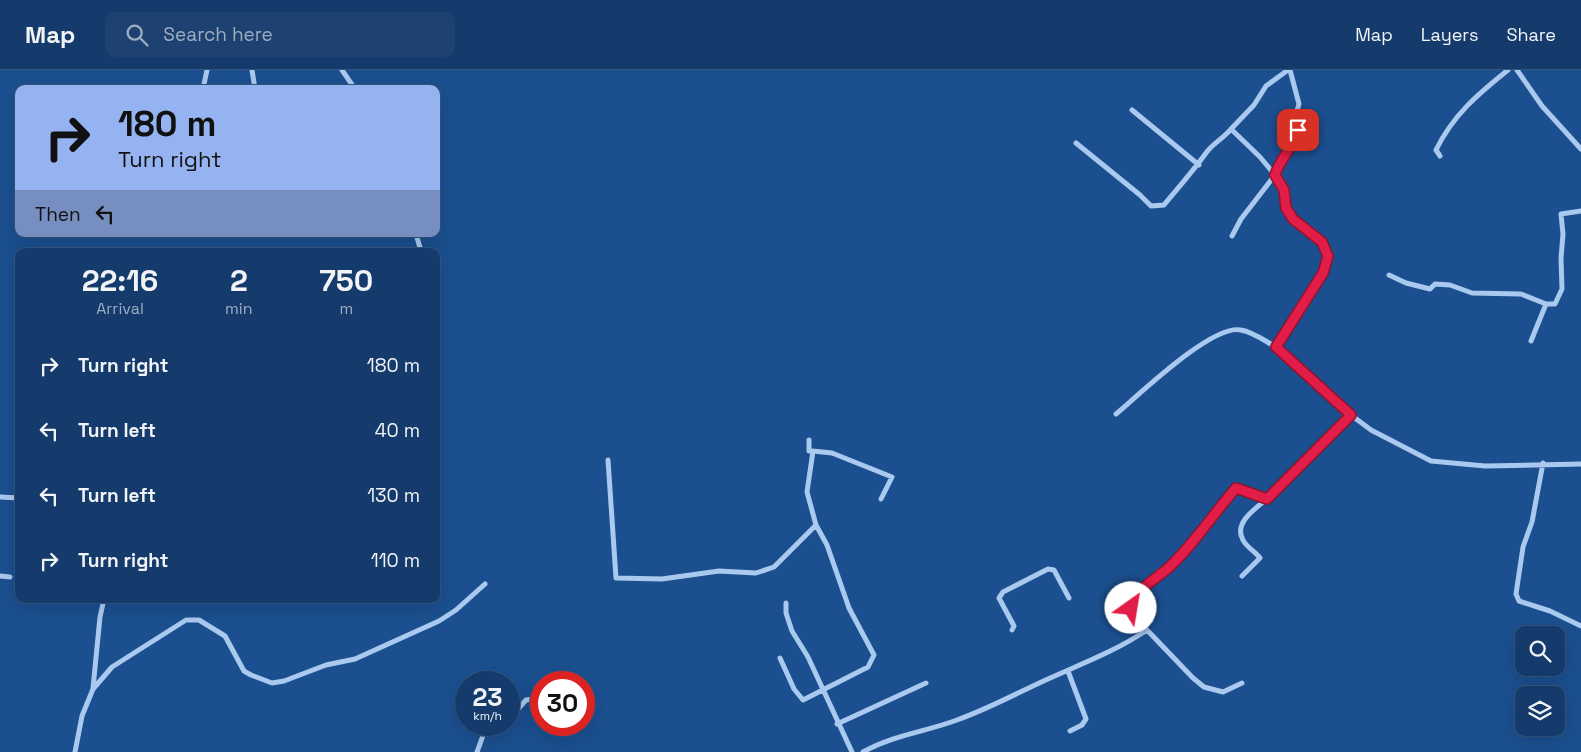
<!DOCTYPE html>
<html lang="en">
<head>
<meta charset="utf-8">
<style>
  :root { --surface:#143b6b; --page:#1d4271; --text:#f1f3f6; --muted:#9dadc1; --line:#33557e }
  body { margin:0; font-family:"Space Grotesk",sans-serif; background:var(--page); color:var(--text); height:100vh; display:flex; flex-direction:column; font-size:19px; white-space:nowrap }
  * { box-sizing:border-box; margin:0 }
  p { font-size:16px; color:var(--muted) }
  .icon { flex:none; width:28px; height:28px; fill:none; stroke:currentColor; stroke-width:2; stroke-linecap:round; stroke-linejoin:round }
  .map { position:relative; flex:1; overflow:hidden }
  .sheet { position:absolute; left:15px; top:178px; width:425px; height:355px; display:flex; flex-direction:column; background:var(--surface); border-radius:10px; box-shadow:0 5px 20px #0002,0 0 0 1px var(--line) }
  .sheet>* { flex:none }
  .hud { position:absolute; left:15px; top:15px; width:425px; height:152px; border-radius:10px; box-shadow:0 5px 20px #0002,0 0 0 1px var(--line); background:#95b2f1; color:#111; overflow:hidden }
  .buttons { position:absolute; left:1515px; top:556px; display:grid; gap:10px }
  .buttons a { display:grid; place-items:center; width:50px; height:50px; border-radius:10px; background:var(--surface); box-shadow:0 5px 20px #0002,0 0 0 1px var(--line); font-size:25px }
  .speed { position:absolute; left:455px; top:601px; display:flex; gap:10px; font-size:25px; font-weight:700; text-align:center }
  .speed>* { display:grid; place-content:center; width:65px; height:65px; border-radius:50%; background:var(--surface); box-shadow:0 5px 20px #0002,0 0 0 1px var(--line); line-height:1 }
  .speed small { font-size:12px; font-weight:400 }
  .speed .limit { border:8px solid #d22; background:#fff; color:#111 }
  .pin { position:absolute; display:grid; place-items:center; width:42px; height:42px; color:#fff; margin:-21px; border-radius:10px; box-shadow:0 2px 8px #0006 }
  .me { position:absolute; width:55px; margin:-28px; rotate:32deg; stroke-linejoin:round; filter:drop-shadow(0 0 4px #0008) }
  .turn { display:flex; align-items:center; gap:18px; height:105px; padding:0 20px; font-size:22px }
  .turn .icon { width:65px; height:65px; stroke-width:2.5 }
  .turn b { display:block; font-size:35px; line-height:42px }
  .then { display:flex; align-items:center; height:48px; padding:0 20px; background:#0003; gap:10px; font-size:19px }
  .eta { display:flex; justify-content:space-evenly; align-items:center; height:85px; text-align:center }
  .eta b { font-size:30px; font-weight:700; line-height:35px }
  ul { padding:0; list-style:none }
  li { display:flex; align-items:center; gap:15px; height:65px; padding:0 20px }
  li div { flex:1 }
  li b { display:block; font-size:19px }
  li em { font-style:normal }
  header { display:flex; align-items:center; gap:30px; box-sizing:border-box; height:70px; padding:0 25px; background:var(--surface); border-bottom:1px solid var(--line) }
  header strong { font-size:24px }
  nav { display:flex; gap:28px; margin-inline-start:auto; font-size:18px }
  .search { width:350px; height:45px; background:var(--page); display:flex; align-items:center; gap:12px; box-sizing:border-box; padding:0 18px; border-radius:10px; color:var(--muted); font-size:19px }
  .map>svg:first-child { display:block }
</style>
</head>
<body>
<header>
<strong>Map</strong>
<div class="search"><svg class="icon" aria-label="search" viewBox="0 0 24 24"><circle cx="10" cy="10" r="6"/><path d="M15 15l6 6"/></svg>Search here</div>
<nav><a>Map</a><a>Layers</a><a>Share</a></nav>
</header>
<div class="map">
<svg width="1581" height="682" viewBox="0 0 1581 682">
  <rect width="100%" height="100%" fill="#1b4f8f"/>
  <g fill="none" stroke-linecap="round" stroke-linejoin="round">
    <path stroke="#a9c9ee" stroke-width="5" d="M252 0 255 19
      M342 0 355 19
      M1290 0 1299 34 1296 44 1298 60 1297 66 1280 91 1275 105 1285 120 1286 138 1293 149 1322 172 1328 186 1323 203 1276 277 1351 345 1371 360 1431 391 1485 396 1581 394
      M1517 0 1542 36 1581 79
      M203 19 207 0
      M1132 40 1199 95
      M1076 73 1140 125 1151 136 1164 135C1178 118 1193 101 1206 83 1212 74 1224 68 1231 59
      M1440 86 1436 80C1453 45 1478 24 1508 0
      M416 164 421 181
      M1232 166 1241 149 1275 105 1260 87 1231 59 1254 35 1266 16 1288 0
      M1389 205 1406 213 1430 219 1435 214 1450 215 1472 223 1521 224 1546 234
      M1531 271 1546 234H1555L1562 219 1561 188 1563 164 1561 144 1581 141
      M1116 344C1140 324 1212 254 1241 260 1253 262 1265 271 1276 277
      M813 381 832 383 892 407 881 429
      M608 390 616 508 662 509 719 501 756 503 774 497 816 455
      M1543 393 1532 452 1523 477 1516 524 1519 531 1550 541 1581 556
      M0 427 19 428
      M0 506 10 507
      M1242 506 1260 488C1255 481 1247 478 1243 470 1233 453 1256 438 1267 429
      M786 533V543L792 561 808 587 852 682
      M1012 560 1014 556 999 528 1003 522 1048 499 1054 500 1069 528
      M1147 560 1193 608 1204 617 1223 622 1242 613
      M780 588 794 619 803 630 868 597 874 585 849 538 827 475 816 455 807 422 813 381H809V370
      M1068 601 1086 649 1082 655 1070 661
      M93 618 100 547 104 529
      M509 649 526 630 541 628
      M837 654 926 613
      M75 682 82 646 93 619 112 597 186 550H199L225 566 244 601 251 605 272 613 284 611 326 595 355 589 439 551 456 540 485 514
      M477 682 485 660 489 655
      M863 682C893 665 925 662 957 650 988 639 1017 623 1048 609 1081 594 1116 581 1147 560L1133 545 1132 532 1146 516 1168 498 1236 418 1267 429 1351 345"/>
  </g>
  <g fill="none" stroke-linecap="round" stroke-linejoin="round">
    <defs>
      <path id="route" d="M1131 538C1134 521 1154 510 1166 500 1193 476 1213 444 1236 418L1267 429 1351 345 1276 277 1323 203 1328 186 1322 172 1293 149 1286 138 1284 120 1275 105C1280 89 1294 76 1298 60"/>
    </defs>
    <use href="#route" stroke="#92132f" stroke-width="12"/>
    <use href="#route" stroke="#e11d48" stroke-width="9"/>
  </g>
</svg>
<div class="buttons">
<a><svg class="icon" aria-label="search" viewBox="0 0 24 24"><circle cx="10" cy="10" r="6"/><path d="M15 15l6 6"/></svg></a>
<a><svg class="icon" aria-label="layers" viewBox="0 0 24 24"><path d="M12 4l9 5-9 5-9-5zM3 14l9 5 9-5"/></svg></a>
</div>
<div class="speed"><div>23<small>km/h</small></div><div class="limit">30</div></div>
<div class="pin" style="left:1298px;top:60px;background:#d93025"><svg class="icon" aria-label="arrive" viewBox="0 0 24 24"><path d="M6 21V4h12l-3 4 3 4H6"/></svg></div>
<svg class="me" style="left:1131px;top:538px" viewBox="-20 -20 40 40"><circle r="19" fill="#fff"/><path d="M0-13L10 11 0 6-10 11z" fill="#e11d48"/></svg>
<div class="hud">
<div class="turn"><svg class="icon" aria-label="right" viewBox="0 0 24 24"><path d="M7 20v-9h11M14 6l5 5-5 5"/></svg><div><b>180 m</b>Turn right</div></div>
<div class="then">Then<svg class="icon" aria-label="left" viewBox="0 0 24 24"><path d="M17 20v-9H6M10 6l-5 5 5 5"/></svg></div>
</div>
<section class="sheet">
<div class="eta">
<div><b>22:16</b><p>Arrival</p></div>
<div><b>2</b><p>min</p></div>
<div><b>750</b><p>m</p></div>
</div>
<ul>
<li><svg class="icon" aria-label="right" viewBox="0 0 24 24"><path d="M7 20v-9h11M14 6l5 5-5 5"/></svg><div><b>Turn right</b></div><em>180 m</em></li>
<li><svg class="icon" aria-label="left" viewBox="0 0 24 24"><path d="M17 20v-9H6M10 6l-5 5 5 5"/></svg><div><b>Turn left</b></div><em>40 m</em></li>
<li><svg class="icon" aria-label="left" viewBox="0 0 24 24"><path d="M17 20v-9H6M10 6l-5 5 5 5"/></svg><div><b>Turn left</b></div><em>130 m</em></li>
<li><svg class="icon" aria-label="right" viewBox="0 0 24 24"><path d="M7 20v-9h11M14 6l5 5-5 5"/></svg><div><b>Turn right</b></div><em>110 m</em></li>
</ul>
</section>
</div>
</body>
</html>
